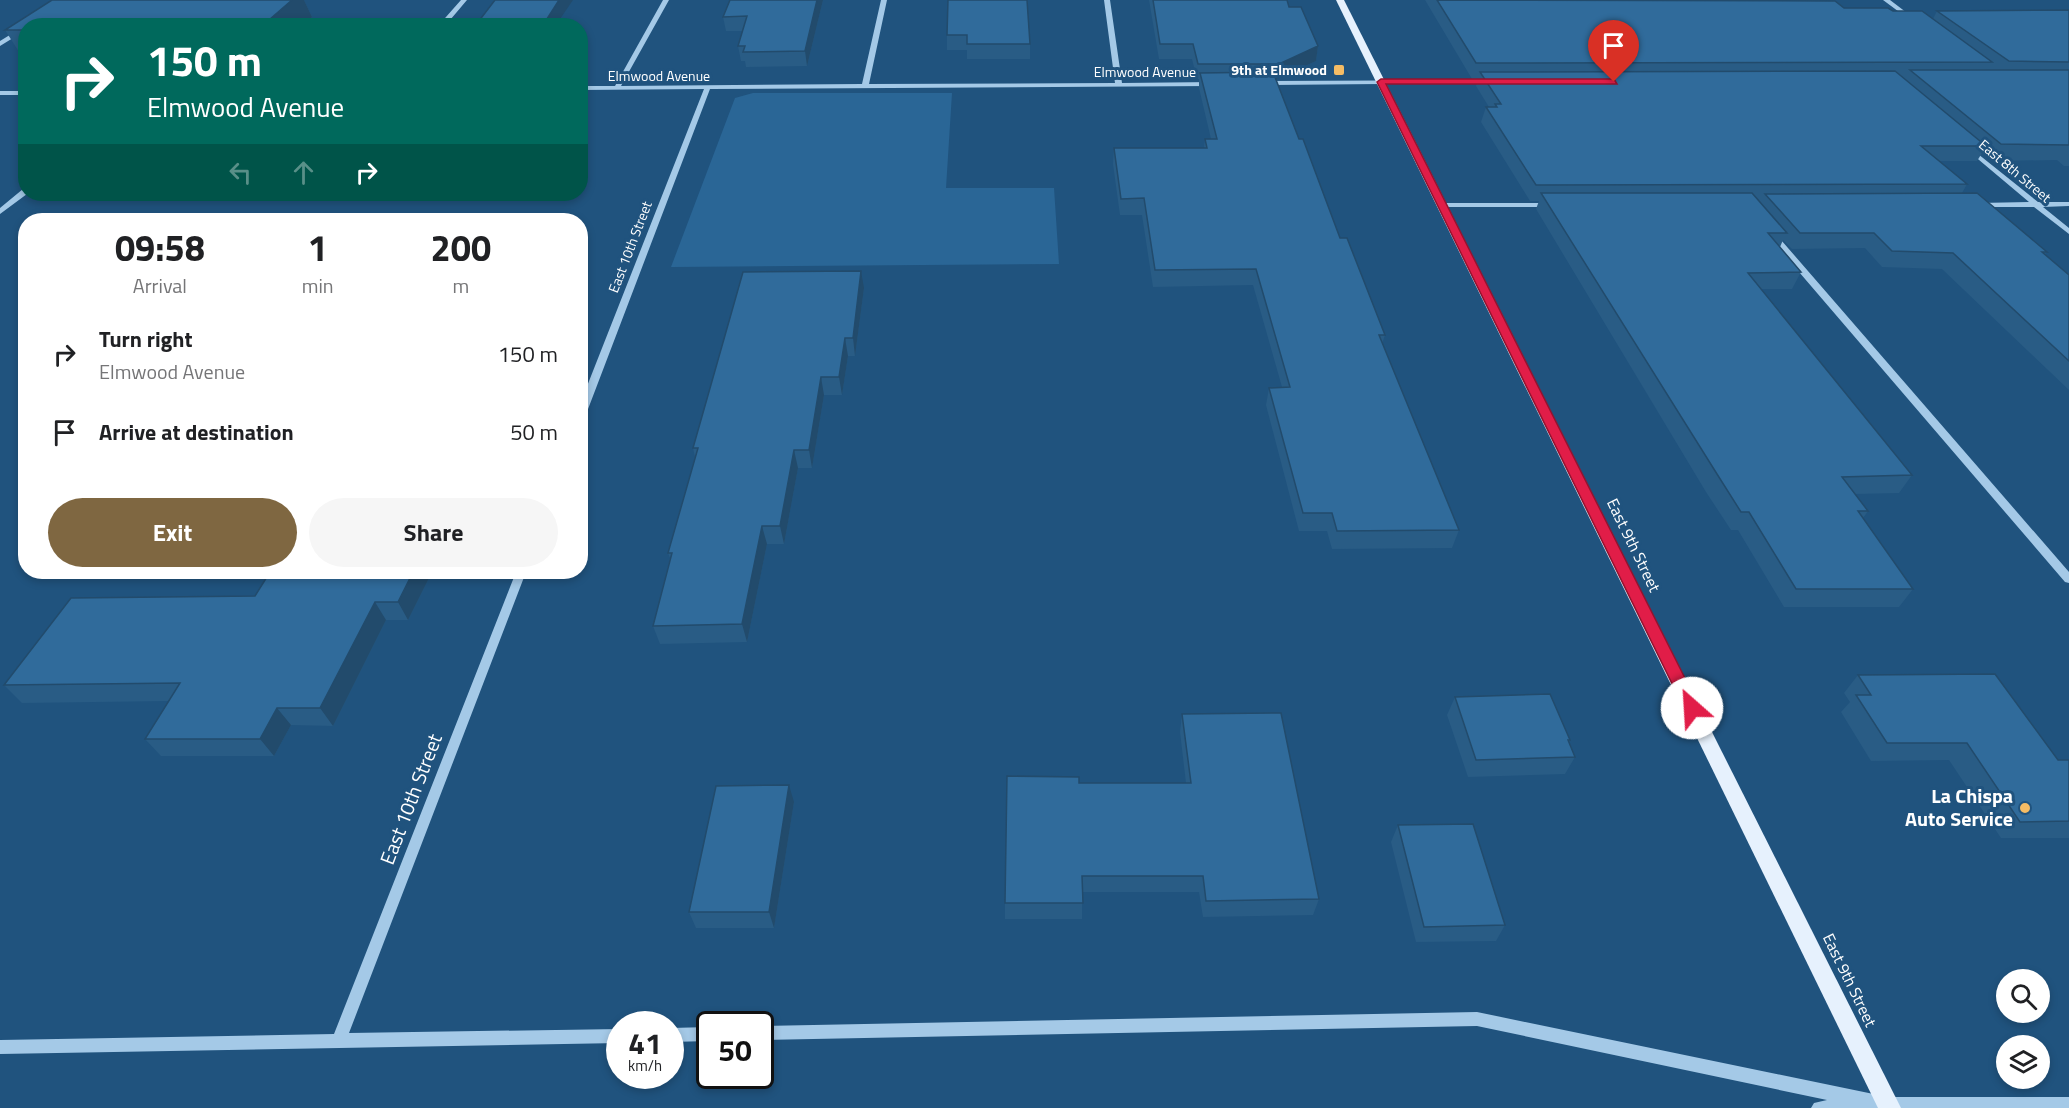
<!DOCTYPE html>
<html lang="en">
<head>
<meta charset="utf-8">
<style>
  :root { --surface:#fff; --page:#f6f6f6; --text:#202124; --muted:#757577; --accent:#7f6741 }
  body { margin:0; font-family:"Titillium Web",sans-serif; background:var(--page); color:var(--text); height:100vh; display:flex; flex-direction:column; font-size:22px; white-space:nowrap }
  * { box-sizing:border-box; margin:0 }
  p { font-size:20px; color:var(--muted) }
  .icon { flex:none; width:33px; height:33px; fill:none; stroke:currentColor; stroke-width:2; stroke-linecap:round; stroke-linejoin:round }
  .map { position:relative; flex:1; overflow:hidden }
  .details { position:absolute; left:18px; top:213px; width:570px; height:366px; display:flex; flex-direction:column; background:var(--surface); border-radius:24px; box-shadow:0 3px 9px #0003 }
  .details>* { flex:none }
  .banner { position:absolute; left:18px; top:18px; width:570px; height:183px; border-radius:24px; box-shadow:0 3px 9px #0003; background:#00695c; color:#fff; overflow:hidden }
  .tools { position:absolute; left:1996px; top:969px; display:grid; gap:12px }
  .tools a { display:grid; place-items:center; width:54px; height:54px; border-radius:50%; background:var(--surface); box-shadow:0 3px 9px #0003; font-size:30px }
  .speed { position:absolute; left:606px; top:1011px; display:flex; gap:12px; font-size:30px; font-weight:700; text-align:center }
  .speed>* { display:grid; place-content:center; width:78px; height:78px; border-radius:50%; background:var(--surface); box-shadow:0 3px 9px #0003; line-height:1 }
  .speed small { font-size:15px; font-weight:400 }
  .speed .limit { border:3px solid #111; border-radius:9px; background:#fff; color:#111 }
  .pin { position:absolute; display:grid; place-items:center; width:51px; height:51px; color:#fff; margin:-62px -26px; border-radius:50% 50% 50% 0; rotate:-45deg; box-shadow:0 0 6px #0007 }
  .pin .icon { rotate:45deg }
  .me { position:absolute; width:66px; margin:-33px; rotate:334deg; stroke-linejoin:round; filter:drop-shadow(0 0 4px #0008) }
  .turn { display:flex; align-items:center; gap:21px; height:126px; padding:0 30px; font-size:27px }
  .turn .icon { width:78px; height:78px; stroke-width:2.5 }
  .turn b { display:block; font-size:42px; line-height:51px }
  .lanes { display:flex; align-items:center; height:57px; padding:0 30px; background:#0003; justify-content:center; gap:30px; direction:ltr }
  .lanes .off { opacity:.35 }
  .eta { display:flex; justify-content:space-evenly; align-items:center; height:102px; text-align:center }
  .eta b { font-size:36px; font-weight:700; line-height:42px }
  .action { display:flex; gap:12px; margin-top:auto; padding:12px 30px }
  .action a { flex:1; height:69px; border-radius:36px; background:var(--accent); color:#fff; font-size:24px; font-weight:700; line-height:69px; text-align:center }
  .action a+a { background:var(--page); color:var(--text) }
  ul { padding:0; list-style:none }
  li { display:flex; align-items:center; gap:18px; height:78px; padding:0 30px }
  li div { flex:1 }
  li b { display:block; font-size:22px }
  li em { font-style:normal }
  .map>svg:first-child { display:block }
</style>
</head>
<body>
<div class="map">
<svg width="2069" height="1108" viewBox="0 0 2069 1108">
  <rect width="100%" height="100%" fill="#20537e"/>
  <path fill="#2a6696" d="M753 93H952L946 188H1054L1059 264 671 267 735 98Z"/>
  <g fill="none" stroke-linecap="round" stroke-linejoin="round">
    <path fill="#a4c9e7" fill-rule="evenodd" d="M461 0H467L445 26H438Z
      M663 0H669L621 86 862 84 881 0H887L869 84 1115 83 1104 0H1110L1122 83 1214 82 1217 84 1214 86 710 89 585 417 580 420V404L704 89 580 90V86H615Z
      M1883 0H1890L1915 19 1910 20Z
      M26 25V30L0 46V41Z
      M1490 80 1492 81V83L1265 85 1262 83 1265 81Z
      M0 91H26V95H0Z
      M1968 146 2038 202H2069V206L2043 207 2069 228V234L2034 207H1976V203H1979L2029 202 1966 149 1965 148Z
      M23 189H26V194H27L0 214V208Z
      M1439 203H1549L1553 205 1549 207H1439Z
      M1769 233H1775L2069 572V583L2065 582 1769 237Z
      M516 572H526L349 1033 620 1029V1043L0 1054V1040L334 1034Z
      M1477 1012 1888 1097H2069V1108H1811L1814 1103 1827 1100 1477 1026 760 1040V1026Z
      M710 1027V1041L670 1042V1028Z"/>
    <path fill="#e6f1fd" fill-rule="evenodd" d="M1336 0H1344L1901 1108H1878Z"/>
  </g>
  <path fill="#295c85" d="M52 0H304L312 17 302 26H26V55H21L5 30Z
    M823 0 807 66 746 67 745 61H741L738 46 743 31H726L723 17Z
    M948 0 1030 44V59H967V50H947V35Z
    M1149 0H1287L1289 7 1318 46 1316 61 1276 79 1299 139 1340 238 1385 335 1382 344 1459 530 1452 548 1332 549 1327 531H1299L1266 405 1269 388 1282 387 1253 285 1153 287 1142 215H1120L1113 164 1114 148H1204L1205 139H1211L1199 88V79H1197L1192 59H1159Z
    M1425 0H1817L1844 8 1893 11 1933 19 1937 11 2069 10V166H2064L2057 160 1991 161 1982 153 1977 161H1939L1967 184 1962 193 2047 252 2045 254 2069 275V390L1942 269 1882 267 1865 248 1792 249 1783 240 1780 247 1801 272 1792 289H1761L1912 475 1899 493 1855 494 1868 511 1863 518 1913 589 1899 607H1784L1738 530H1731L1706 492 1536 209 1539 201H1530L1481 122 1486 107H1489L1476 86 1478 79H1472Z
    M864 288 855 356H848L842 395H824L812 468H798L784 544H767L747 642 660 644 653 626 670 558 668 553 695 457 693 448Z
    M56 572H143L139 576 62 578Z
    M432 572 408 620H386L333 726 291 725 274 756H161L145 739 169 701 22 703 4 685 255 596Z
    M1858 675 2058 760H2069V838H2001L1949 760 1871 761 1841 712 1850 702 1844 693Z
    M1455 697 1570 740 1569 742 1575 757 1565 774 1468 777 1447 715Z
    M1182 714 1319 899 1313 915 1203 917 1199 892H1082V919H1005V903L1079 783H1186L1180 732Z
    M794 802 774 928H696L689 912Z
    M1398 825 1505 925 1496 941 1416 942 1391 842Z"/>
  <path fill="#224b6c" d="M292 0H304L312 17 302 26H262Z
    M559 0H573L558 22 559 26H546L545 22Z
    M817 0H823L807 66 805 51Z
    M1318 46 1316 61 1276 79 1279 64Z
    M861 271 864 288 855 356 853 338Z
    M845 338 848 356 842 395 839 377Z
    M821 377 824 395 812 468 809 450Z
    M794 450 798 468 784 544 780 526Z
    M762 526 767 544 747 642 742 624Z
    M136 572H143L139 576Z
    M413 572H432L408 620 398 602Z
    M375 602 386 620 333 726 320 708Z
    M277 708 291 725 274 756 260 739Z
    M789 785 794 802 774 928 769 912Z"/>
  <path fill="#306b9b" stroke="#224b6c" stroke-width="1.5" d="M52 0H292L262 26H26V30H5Z
    M495 0H559L545 22H558L556 26H475Z
    M730 0H817L805 51 743 52 745 46H738L747 16 723 17Z
    M948 0H1027L1030 44H967V35H947Z
    M1153 0H1287L1289 7H1301L1318 46 1279 64H1198L1193 44H1160Z
    M1437 0 1835 1 1844 8H1888L1893 11H1922L1992 62 1476 63Z
    M2069 10V62L2009 61 1937 11Z
    M1910 70H2069V145L2001 144Z
    M1895 71 1986 146H1921L1967 184 1536 185 1486 107H1497L1495 104H1501L1480 72Z
    M1273 72 1299 139H1303L1340 238H1347L1385 335H1379L1459 530 1337 531 1332 513H1303L1269 388 1290 387 1256 269 1155 270 1144 198 1121 199 1114 148H1207L1205 139H1217L1200 73Z
    M1541 193H1752L1787 233H1768L1801 272 1748 273 1912 475 1842 477 1868 511H1858L1913 589H1796L1749 512H1741L1717 474Z
    M1977 193 2047 252H2042L2069 275V361L1953 253 1892 251 1874 233H1800L1765 194Z
    M861 271 853 338H845L839 377H821L809 450H794L780 526H762L742 624 653 626 672 553H668L698 448H693L743 272Z
    M270 572H413L398 602H375L320 708H277L260 739H145L180 683 4 685 71 598 255 596Z
    M1995 674 2058 760H2069V821L2020 822 1967 743H1887L1856 695H1871L1858 675Z
    M1550 694 1570 740H1568L1575 757 1476 760 1455 697Z
    M1281 713 1319 899 1206 901 1203 876H1082L1083 903H1005L1007 776 1079 777V783H1191L1182 714Z
    M789 785 769 912H689L716 786Z
    M1473 824 1505 925 1424 927 1398 825Z"/>
  <path fill="#e11d48" stroke="#92132f" stroke-width="1.5" d="M1614 79 1617 84H1386L1700 708 1692 714 1684 708 1377 82 1381 79Z"/>
  <g fill="#f4bc65" stroke="#20537e" stroke-width="2">
    <rect x="1333" y="64" width="12" height="12" rx="3"/>
    <circle cx="2025" cy="808" r="6"/>
  </g>
  <g text-anchor="middle" stroke-width="6" stroke-linejoin="round" paint-order="stroke">
    <g font-size="14" font-weight="bold" fill="#fff" stroke="#20537e" text-anchor="end">
      <text x="1327" y="75">9th at Elmwood</text>
    </g>
    <g font-size="14" fill="#fff" stroke="#20537e">
      <text x="1145" y="77">Elmwood Avenue</text>
      <text x="659" y="81">Elmwood Avenue</text>
      <text transform="translate(2015 171) rotate(40)" y="5">East 8th Street</text>
      <text transform="translate(630 247) rotate(-69)" y="5">East 10th Street</text>
    </g>
    <g font-size="16" fill="#fff" stroke="#20537e">
      <text transform="translate(1634 545) rotate(64)" y="6">East 9th Street</text>
      <text transform="translate(1850 980) rotate(64)" y="6">East 9th Street</text>
    </g>
    <g font-size="20" font-weight="bold" fill="#fff" stroke="#20537e" text-anchor="end">
      <text x="2013" y="803">La Chispa<tspan x="2013" dy="23">Auto Service</tspan></text>
    </g>
    <g font-size="20" fill="#fff" stroke="#20537e">
      <text transform="translate(411 799) rotate(-69)" y="7">East 10th Street</text>
    </g>
  </g>
</svg>
<div class="tools">
<a><svg class="icon" aria-label="search" viewBox="0 0 24 24"><circle cx="10" cy="10" r="6"/><path d="M15 15l6 6"/></svg></a>
<a><svg class="icon" aria-label="layers" viewBox="0 0 24 24"><path d="M12 4l9 5-9 5-9-5zM3 14l9 5 9-5"/></svg></a>
</div>
<div class="speed"><div>41<small>km/h</small></div><div class="limit">50</div></div>
<div class="pin" style="left:1614px;top:82px;background:#d93025"><svg class="icon" aria-label="arrive" viewBox="0 0 24 24"><path d="M6 21V4h12l-3 4 3 4H6"/></svg></div>
<svg class="me" style="left:1692px;top:708px" viewBox="-20 -20 40 40"><circle r="19" fill="#fff"/><path d="M0-13L10 11 0 6-10 11z" fill="#e11d48"/></svg>
<div class="banner">
<div class="turn"><svg class="icon" aria-label="right" viewBox="0 0 24 24"><path d="M7 20v-9h11M14 6l5 5-5 5"/></svg><div><b>150 m</b>Elmwood Avenue</div></div>
<div class="lanes"><svg class="icon off" aria-label="left" viewBox="0 0 24 24"><path d="M17 20v-9H6M10 6l-5 5 5 5"/></svg><svg class="icon off" aria-label="ahead" viewBox="0 0 24 24"><path d="M12 20V5M6 11l6-6 6 6"/></svg><svg class="icon" aria-label="right" viewBox="0 0 24 24"><path d="M7 20v-9h11M14 6l5 5-5 5"/></svg></div>
</div>
<section class="details">
<div class="eta">
<div><b>09:58</b><p>Arrival</p></div>
<div><b>1</b><p>min</p></div>
<div><b>200</b><p>m</p></div>
</div>
<ul>
<li><svg class="icon" aria-label="right" viewBox="0 0 24 24"><path d="M7 20v-9h11M14 6l5 5-5 5"/></svg><div><b>Turn right</b><p>Elmwood Avenue</p></div><em>150 m</em></li>
<li><svg class="icon" aria-label="arrive" viewBox="0 0 24 24"><path d="M6 21V4h12l-3 4 3 4H6"/></svg><div><b>Arrive at destination</b></div><em>50 m</em></li>
</ul>
<div class="action"><a>Exit</a><a>Share</a></div>
</section>
</div>
</body>
</html>
